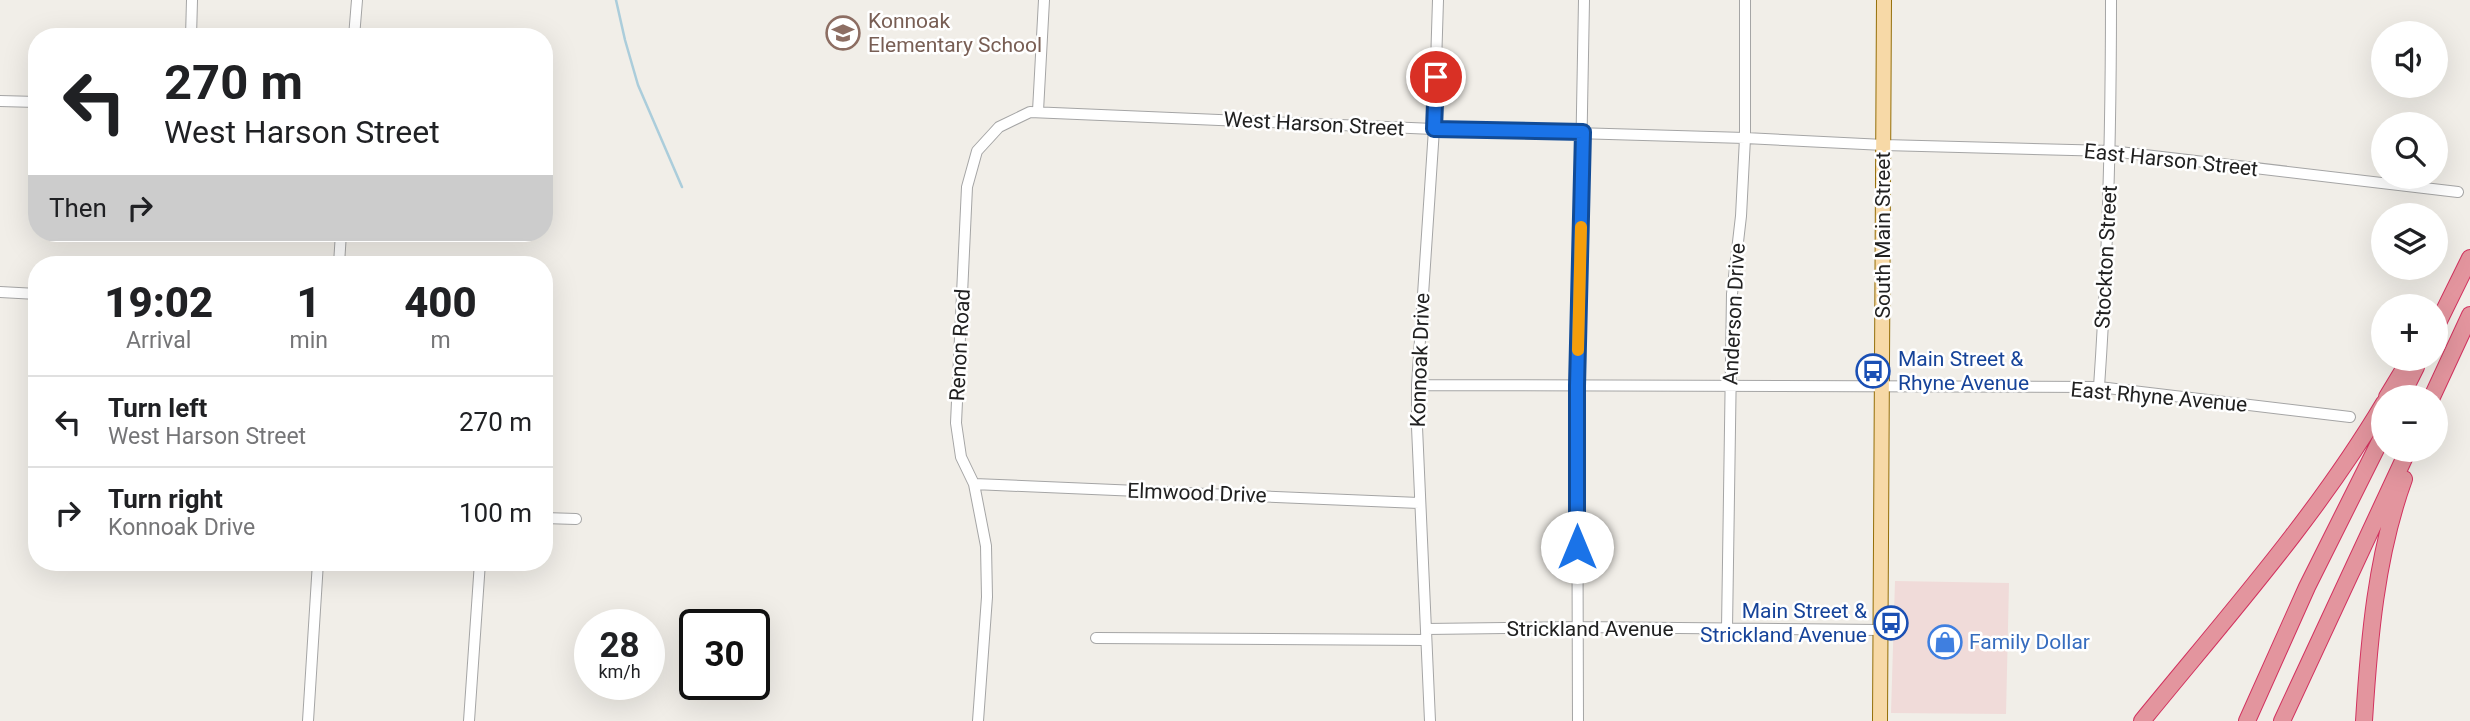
<!DOCTYPE html>
<html lang="en">
<head>
<meta charset="utf-8">
<style>
  :root { --surface:#fff; --page:#f2f2f2; --text:#202124; --muted:#757577; --line:#e0e0e0 }
  body { margin:0; font-family:Roboto,sans-serif; background:var(--page); color:var(--text); height:100vh; display:flex; flex-direction:column; font-size:26px; white-space:nowrap }
  * { box-sizing:border-box; margin:0 }
  p { font-size:23px; color:var(--muted) }
  .icon { flex:none; width:38px; height:38px; fill:none; stroke:currentColor; stroke-width:2; stroke-linecap:round; stroke-linejoin:round }
  .map { position:relative; flex:1; overflow:hidden }
  .side { position:absolute; left:28px; top:256px; width:525px; height:315px; display:flex; flex-direction:column; background:var(--surface); border-radius:28px; box-shadow:0 7px 28px #0002 }
  .side>* { flex:none }
  .hud { position:absolute; left:28px; top:28px; width:525px; height:214px; border-radius:28px; box-shadow:0 7px 28px #0002; background:#fff; color:var(--text); overflow:hidden }
  .buttons { position:absolute; left:2371px; top:21px; display:grid; gap:14px }
  .buttons a { display:grid; place-items:center; width:77px; height:77px; border-radius:50%; background:var(--surface); box-shadow:0 7px 28px #0002; font-size:35px }
  .speed { position:absolute; left:574px; top:609px; display:flex; gap:14px; font-size:35px; font-weight:700; text-align:center }
  .speed>* { display:grid; place-content:center; width:91px; height:91px; border-radius:50%; background:var(--surface); box-shadow:0 7px 28px #0002; line-height:1 }
  .speed small { font-size:18px; font-weight:400 }
  .speed .limit { border:4px solid #111; border-radius:10px; background:#fff; color:#111 }
  .pin { position:absolute; display:grid; place-items:center; width:60px; height:60px; color:#fff; margin:-30px; border:4px solid #fff; border-radius:50%; box-shadow:0 2px 7px #0007 }
  .me { position:absolute; width:77px; margin:-38px; rotate:0deg; stroke-linejoin:round; filter:drop-shadow(0 0 5px #0008) }
  .turn { display:flex; align-items:center; gap:24px; height:147px; padding:0 21px; font-size:32px }
  .turn .icon { width:91px; height:91px; stroke-width:2.5 }
  .turn b { display:block; font-size:49px; line-height:60px }
  .then { display:flex; align-items:center; height:66px; padding:0 21px; background:#0003; gap:14px; font-size:26px }
  .eta { display:flex; justify-content:space-evenly; align-items:center; height:119px; text-align:center }
  .eta b { font-size:42px; font-weight:800; line-height:49px }
  ul { padding:0; list-style:none }
  li { display:flex; align-items:center; gap:21px; height:91px; padding:0 21px; border-top:2px solid var(--line) }
  li div { flex:1 }
  li b { display:block; font-size:26px }
  li em { font-style:normal }
  .map>svg:first-child { display:block }
</style>
</head>
<body>
<div class="map">
<svg width="2470" height="721" viewBox="0 0 2470 721">
  <rect width="100%" height="100%" fill="#f1eee8"/>
  <path fill="#f0dbd9" d="M1895 581 2009 583 2006 714 1891 713Z"/>
  <g fill="none" stroke-linecap="round" stroke-linejoin="round">
    <path stroke="#abcddb" stroke-width="2.5" d="M616 0 625 40 638 85 682 187"/>
    <defs>
      <path id="minor" d="M191 37 192 0
        M354 37 357 0
        M0 101 37 102
        M1038 111 1044 0
        M339 264 341 233
        M0 292 37 294
        M1417 385 2099 387 2350 417
        M2099 387C2108 258 2111 129 2111 0
        M974 484 1419 503
        M544 518 576 519
        M1426 629 1577 627 1880 630
        M1727 629 1732 294 1741 216 1745 138V0
        M1096 638 1426 640
        M308 721 318 562
        M469 721 480 562
        M978 721 987 597 986 546 974 484 961 457 956 423 967 187 977 151 999 127 1030 112 1434 129 1745 138 1884 145 2111 151 2458 192
        M1430 721 1417 427V385L1434 129 1438 0
        M1578 721 1577 386 1584 0"/>
      <path id="major" d="M1880 721 1884 0"/>
      <path id="highway" d="M2436 327 2470 258
        M2387 397 2410 359
        M2401 397 2416 367
        M2432 397 2470 315
        M2142 721C2226 618 2316 517 2384 403
        M2247 721 2307 587 2384 433
        M2282 721 2408 450
        M2364 721C2369 640 2376 556 2404 479"/>
    </defs>
    <use href="#minor" stroke="#a5a5a5" stroke-width="12"/>
    <use href="#major" stroke="#956f09" stroke-width="16"/>
    <use href="#highway" stroke="#d2325f" stroke-width="18"/>
    <use href="#minor" stroke="#fff" stroke-width="10"/>
    <use href="#major" stroke="#f7d9a7" stroke-width="14"/>
    <use href="#highway" stroke="#e3959e" stroke-width="16"/>
  </g>
  <g fill="none" stroke-linecap="round" stroke-linejoin="round">
    <defs>
      <path id="route" d="M1436 77 1434 129 1583 132 1577 386V547"/>
    </defs>
    <use href="#route" stroke="#114b97" stroke-width="18"/>
    <use href="#route" stroke="#1a73e8" stroke-width="12"/>
    <path stroke="#f59e0b" stroke-width="12" d="M1578 350 1581 227"/>
  </g>
  <defs>
    <symbol id="school-ring" viewBox="-11 -11 22 22"><circle r="9.5" fill="#fff" stroke="#8d6e63" stroke-width="1.5"/><path d="M0-5L7-2L0 1L-7-2ZM-4 1L0 2.5L4 1V4Q0 6-4 4Z" fill="#8d6e63"/></symbol>
    <symbol id="bus-ring" viewBox="-11 -11 22 22"><circle r="9.5" fill="#fff" stroke="#1a4fb4" stroke-width="1.5"/><path d="M-5-6H5V4H4V6H2V4H-2V6H-4V4H-5ZM-3.5-4V0h7V-4ZM-3.5 1.2v1.5H-2V1.2ZM2 1.2v1.5H3.5V1.2Z" fill="#1a4fb4"/></symbol>
    <symbol id="shop-ring" viewBox="-11 -11 22 22"><circle r="9.5" fill="#fff" stroke="#3f7fe0" stroke-width="1.5"/><path d="M-5-2.5h2.3a2.7 3.5 0 0 1 5.4 0H5L5.5 6h-11ZM-1.5-2.5h3a1.5 2.3 0 0 0-3 0Z" fill="#3f7fe0"/></symbol>
  </defs>
  <g fill-rule="evenodd">
    <use href="#school-ring" x="824" y="14" width="38" height="38"/>
    <use href="#bus-ring" x="1854" y="352" width="38" height="38"/>
    <use href="#bus-ring" x="1872" y="604" width="38" height="38"/>
    <use href="#shop-ring" x="1926" y="623" width="38" height="38"/>
  </g>
  <g text-anchor="middle" stroke-width="5" stroke-linejoin="round" paint-order="stroke">
    <g font-size="21" fill="#785e54" stroke="#fff" text-anchor="start">
      <text x="868" y="28">Konnoak<tspan x="868" dy="24">Elementary School</tspan></text>
    </g>
    <g font-size="21" fill="#212121" stroke="#fff">
      <text transform="translate(1314 124) rotate(3)" y="7">West Harson Street</text>
      <text transform="translate(2171 160) rotate(6)" y="7">East Harson Street</text>
      <text transform="translate(1883 235) rotate(-90)" y="7">South Main Street</text>
      <text transform="translate(2106 257) rotate(-87)" y="7">Stockton Street</text>
      <text transform="translate(1734 314) rotate(-87)" y="7">Anderson Drive</text>
      <text transform="translate(960 345) rotate(-87)" y="7">Renon Road</text>
      <text transform="translate(1420 360) rotate(-88)" y="7">Konnoak Drive</text>
      <text transform="translate(2159 397) rotate(5)" y="7">East Rhyne Avenue</text>
      <text transform="translate(1197 493) rotate(2)" y="7">Elmwood Drive</text>
      <text x="1590" y="636">Strickland Avenue</text>
    </g>
    <g font-size="21" fill="#164399" stroke="#fff" text-anchor="start">
      <text x="1898" y="366">Main Street &amp;<tspan x="1898" dy="24">Rhyne Avenue</tspan></text>
      <text x="1867" y="618" text-anchor="end">Main Street &amp;<tspan x="1867" dy="24">Strickland Avenue</tspan></text>
    </g>
    <g font-size="21" fill="#366cbe" stroke="#fff" text-anchor="start">
      <text x="1969" y="649">Family Dollar</text>
    </g>
  </g>
</svg>
<div class="buttons">
<a><svg class="icon" aria-label="sound" viewBox="0 0 24 24"><path d="M4 9h4l5-4v14l-5-4H4zM17 9q2 3 0 6"/></svg></a>
<a><svg class="icon" aria-label="search" viewBox="0 0 24 24"><circle cx="10" cy="10" r="6"/><path d="M15 15l6 6"/></svg></a>
<a><svg class="icon" aria-label="layers" viewBox="0 0 24 24"><path d="M12 4l9 5-9 5-9-5zM3 14l9 5 9-5"/></svg></a>
<a>+</a>
<a>−</a>
</div>
<div class="speed"><div>28<small>km/h</small></div><div class="limit">30</div></div>
<div class="pin" style="left:1436px;top:77px;background:#d93025"><svg class="icon" aria-label="arrive" viewBox="0 0 24 24"><path d="M6 21V4h12l-3 4 3 4H6"/></svg></div>
<svg class="me" style="left:1577px;top:547px" viewBox="-20 -20 40 40"><circle r="19" fill="#fff"/><path d="M0-13L10 11 0 6-10 11z" fill="#1a73e8"/></svg>
<div class="hud">
<div class="turn"><svg class="icon" aria-label="left" viewBox="0 0 24 24"><path d="M17 20v-9H6M10 6l-5 5 5 5"/></svg><div><b>270 m</b>West Harson Street</div></div>
<div class="then">Then<svg class="icon" aria-label="right" viewBox="0 0 24 24"><path d="M7 20v-9h11M14 6l5 5-5 5"/></svg></div>
</div>
<section class="side">
<div class="eta">
<div><b>19:02</b><p>Arrival</p></div>
<div><b>1</b><p>min</p></div>
<div><b>400</b><p>m</p></div>
</div>
<ul>
<li><svg class="icon" aria-label="left" viewBox="0 0 24 24"><path d="M17 20v-9H6M10 6l-5 5 5 5"/></svg><div><b>Turn left</b><p>West Harson Street</p></div><em>270 m</em></li>
<li><svg class="icon" aria-label="right" viewBox="0 0 24 24"><path d="M7 20v-9h11M14 6l5 5-5 5"/></svg><div><b>Turn right</b><p>Konnoak Drive</p></div><em>100 m</em></li>
</ul>
</section>
</div>
</body>
</html>
